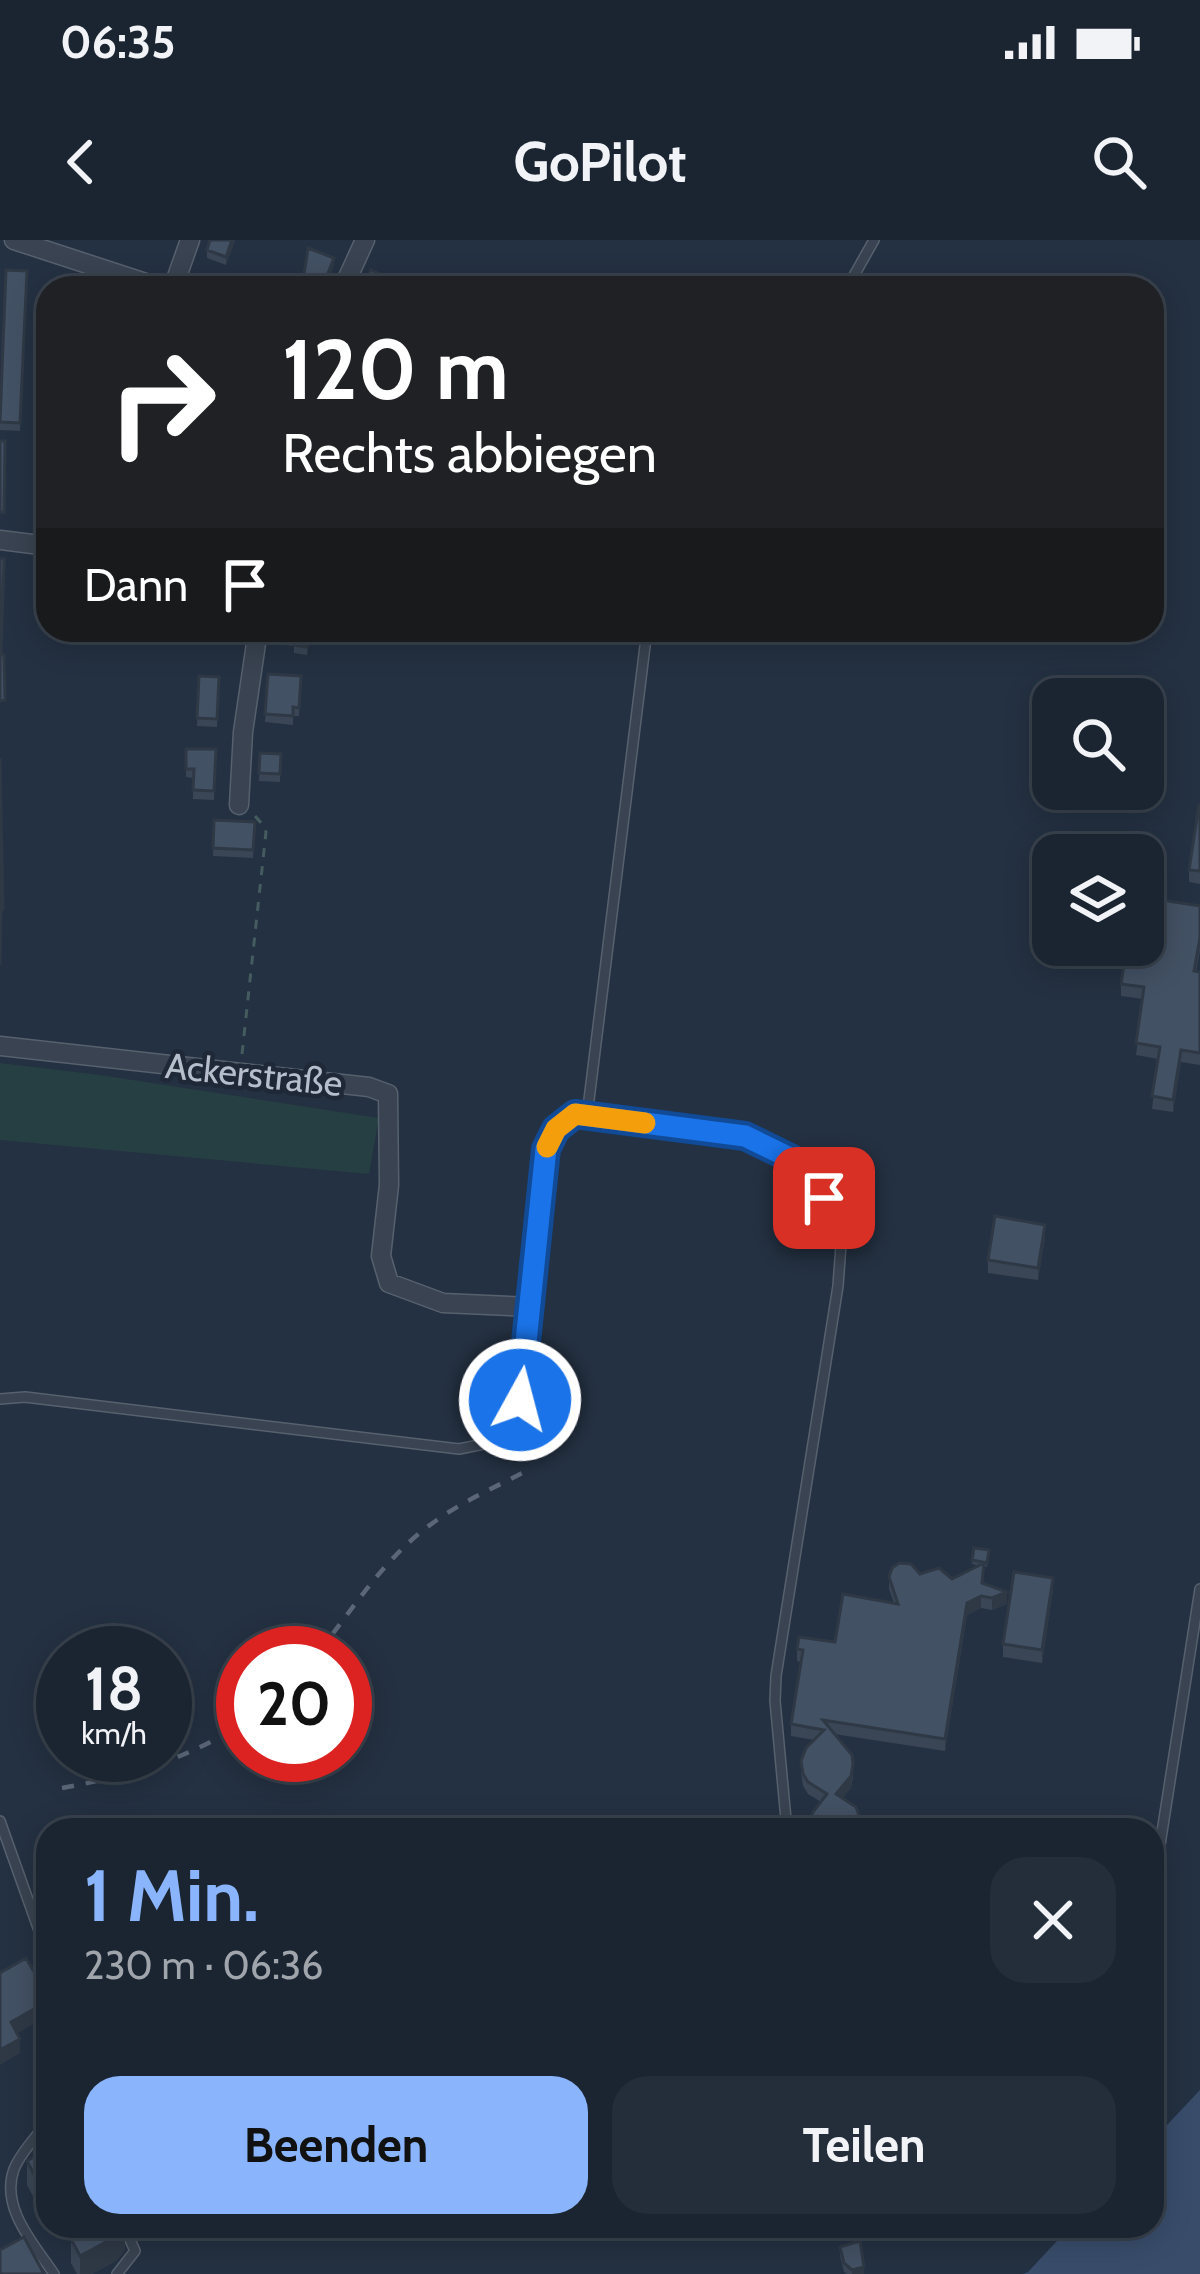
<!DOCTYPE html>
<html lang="de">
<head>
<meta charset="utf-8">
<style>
  :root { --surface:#1b2532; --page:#242d3a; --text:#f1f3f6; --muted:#a0a5ac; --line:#39424d; --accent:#8ab5fc }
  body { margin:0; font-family:Cabin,sans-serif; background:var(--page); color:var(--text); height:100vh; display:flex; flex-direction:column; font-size:45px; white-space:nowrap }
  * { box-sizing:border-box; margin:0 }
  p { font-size:39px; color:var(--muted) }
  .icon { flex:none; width:66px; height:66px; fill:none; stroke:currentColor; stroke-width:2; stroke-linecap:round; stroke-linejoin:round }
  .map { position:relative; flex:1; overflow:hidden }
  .drawer { position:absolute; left:36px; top:1578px; width:1128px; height:420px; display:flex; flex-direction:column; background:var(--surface); border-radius:36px; box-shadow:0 6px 30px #0003,0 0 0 3px var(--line) }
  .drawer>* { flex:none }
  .banner { position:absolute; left:36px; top:36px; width:1128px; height:366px; border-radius:36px; box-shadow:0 6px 30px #0003,0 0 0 3px var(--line); background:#202124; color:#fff; overflow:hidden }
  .buttons { position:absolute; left:1032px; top:438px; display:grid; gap:24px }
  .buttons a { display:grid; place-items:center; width:132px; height:132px; border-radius:24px; background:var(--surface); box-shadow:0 6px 30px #0003,0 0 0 3px var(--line); font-size:60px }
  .speed { position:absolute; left:36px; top:1386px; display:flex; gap:24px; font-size:60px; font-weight:700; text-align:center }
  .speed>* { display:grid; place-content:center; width:156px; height:156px; border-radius:50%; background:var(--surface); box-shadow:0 6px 30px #0003,0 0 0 3px var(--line); line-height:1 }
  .speed small { font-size:30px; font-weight:400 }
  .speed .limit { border:18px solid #d22; background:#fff; color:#111 }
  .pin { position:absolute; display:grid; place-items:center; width:102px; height:102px; color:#fff; margin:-51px; border-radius:24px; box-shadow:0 6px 18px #0006 }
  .me { position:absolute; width:132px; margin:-66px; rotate:7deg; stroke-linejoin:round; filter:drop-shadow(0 0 9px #0008) }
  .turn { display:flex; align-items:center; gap:42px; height:252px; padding:0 48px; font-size:54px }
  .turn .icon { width:156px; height:156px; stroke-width:2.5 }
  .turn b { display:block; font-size:84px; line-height:102px }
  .then { display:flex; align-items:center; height:114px; padding:0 48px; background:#0003; gap:24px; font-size:45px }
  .round { display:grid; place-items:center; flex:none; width:126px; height:126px; border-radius:36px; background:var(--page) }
  .summary { display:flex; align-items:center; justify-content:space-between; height:204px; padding:0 48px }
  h1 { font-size:72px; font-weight:700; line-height:90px; color:var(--accent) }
  .primary-button { display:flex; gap:24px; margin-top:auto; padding:24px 48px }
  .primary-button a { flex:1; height:138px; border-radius:36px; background:var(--accent); color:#111; font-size:48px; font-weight:700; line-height:138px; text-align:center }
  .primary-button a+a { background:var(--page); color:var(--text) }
  .status { display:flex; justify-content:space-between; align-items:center; height:84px; padding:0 60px; background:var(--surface); direction:ltr }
  .status svg { height:33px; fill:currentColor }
  header { display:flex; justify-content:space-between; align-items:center; height:156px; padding:0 48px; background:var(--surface); font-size:54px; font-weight:700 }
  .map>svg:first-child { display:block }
</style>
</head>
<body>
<div class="status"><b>06:35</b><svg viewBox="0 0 49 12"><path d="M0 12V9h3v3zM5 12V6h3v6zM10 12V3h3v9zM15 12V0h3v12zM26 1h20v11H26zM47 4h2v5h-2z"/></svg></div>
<header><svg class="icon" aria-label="back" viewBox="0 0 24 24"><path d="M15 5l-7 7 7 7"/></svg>GoPilot<svg class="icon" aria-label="search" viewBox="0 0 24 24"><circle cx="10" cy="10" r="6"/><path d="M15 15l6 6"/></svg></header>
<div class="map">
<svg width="1200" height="2034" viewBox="0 0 1200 2034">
  <rect width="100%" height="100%" fill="#243142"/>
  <path fill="#263f43" d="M0 823 100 835 379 878 369 934 0 900Z"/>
  <path fill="#394d6b" d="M1200 1850V2034H1023L1028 2032 1071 1986H1152V1901Z"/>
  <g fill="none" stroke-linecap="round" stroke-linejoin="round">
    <defs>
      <path id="service" d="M847 48 874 0
        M587 876 647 390
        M0 1159 25 1157 459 1209 499 1201 514 1179 520 1160 546 909 556 889 575 875 745 896 792 919 824 958 841 1005 838 1046 776 1436 775 1461 787 1590
        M0 1581 48 1716
        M1152 1656 1200 1349
        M48 1881C37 1896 21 1912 14 1929 0 1968 34 2004 54 2034
        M117 2034 135 2011 124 1986"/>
      <path id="minor" d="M14 0 161 48
        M173 48 190 0
        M343 48 365 0
        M0 300 48 306
        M239 565 243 492 258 390
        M0 806 369 847 388 854 389 945 381 1016 389 1043 443 1063 531 1067"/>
    </defs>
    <use href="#service" stroke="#57616e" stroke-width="12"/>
    <use href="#minor" stroke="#57616e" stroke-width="21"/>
    <path stroke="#455c5f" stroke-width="3" stroke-dasharray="9 9" stroke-linecap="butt" d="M242 814 266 592 264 586 255 576"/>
    <use href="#service" stroke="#394351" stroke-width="9"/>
    <use href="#minor" stroke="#394351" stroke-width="18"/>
    <path stroke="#5b6778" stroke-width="4.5" stroke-dasharray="12 12" stroke-linecap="butt" d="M318 1413C355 1366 387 1314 437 1280 465 1260 498 1246 528 1230
      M62 1548C127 1536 187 1520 243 1483"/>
  </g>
  <path fill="#3a4656" d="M210 0H235L226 25 207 18V10Z
    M27 31 20 191 0 190V150Z
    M277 390 309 399 307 415 294 413V406L276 404Z
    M268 434 301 436 299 476H293V485L265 482Z
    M199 436 219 437 217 487 197 486Z
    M186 509H216L214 560 193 559V538L186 537Z
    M260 513 281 514 280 542 259 541Z
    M1200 565V644L1189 642V630Z
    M214 580 255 582 253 618 213 616Z
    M1200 666V710L1196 732H1200V825L1181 822 1173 872 1152 869 1158 819 1136 815 1143 759 1121 756V744Z
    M1045 998 1038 1040 988 1033V1020Z
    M974 1308 989 1310 987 1327 984 1326 983 1344 1007 1364 992 1370 981 1368 967 1375 945 1511 834 1494 853 1536 851 1548 842 1558 862 1590H810V1580L821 1562 808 1554 803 1546 801 1533V1521L814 1500 791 1496V1484L801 1422 797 1421V1409L835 1402 894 1363 889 1349V1337L920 1334 952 1339 979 1326 972 1324Z
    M1053 1350 1042 1423 1003 1417V1404Z
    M48 1909 36 1962 27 1945V1921Z
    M84 1986H125V2010L117 2020 92 2034H77L71 2023V1999L86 1990Z
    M840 2007 864 2034H847L844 2032 840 2016Z"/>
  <path fill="#2f3946" d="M232 0H235L226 25V17Z
    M334 18V26L326 48H322Z
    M1181 810V822L1173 872V860Z
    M1045 985V998L1038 1040V1028Z
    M1053 1338V1350L1042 1423V1410Z
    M1007 1352V1364L992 1370V1358Z
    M981 1356V1368L967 1375 945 1511V1499L967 1363Z
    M853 1524 851 1548 836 1566V1554Z
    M48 1761V1776L11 1797V1782Z
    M20 1799V1813L0 1825V1810Z
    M48 1931V1955L36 1962V1938Z
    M125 1986V2010L117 2020 92 2034H80V2016Z
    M864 2027V2034H852V2030Z"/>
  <path fill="#435164" stroke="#2f3946" stroke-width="3" d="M210 0H232L226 17 207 10Z
    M308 8 334 18 322 48H302Z
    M6 30 27 31 20 183 0 182Z
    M371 30 389 38 385 48H363Z
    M0 201H5L4 272H0Z
    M0 319H4L1 415H4L5 460 0 461Z
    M277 390H309L307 407 294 405 295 398 276 395Z
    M268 434 301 436 299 468 293 467V476L265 474Z
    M199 436 219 437 217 479 197 478Z
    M186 509H216L214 551 193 550 194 529H186Z
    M260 513 281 514 280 534 259 533Z
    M0 518 3 669H1L0 725Z
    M1199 565H1200V631L1189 630Z
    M214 580 255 582 253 610 213 608Z
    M1143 657 1200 666V698L1194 731 1200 732V813L1181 810 1173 860 1152 856 1160 807 1136 803 1144 747 1121 744 1127 705H1143Z
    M995 976 1045 985 1038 1028 988 1020Z
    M974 1308 989 1310 987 1323 972 1320Z
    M899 1323 911 1324 920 1334 939 1328 952 1339 984 1323 982 1343 1007 1352 992 1358 981 1356 967 1363 945 1499 823 1480 852 1515 853 1524 851 1536 836 1554 856 1567 862 1583 861 1590H811L810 1580 813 1572 827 1554 808 1542 803 1534 801 1521 806 1508 824 1490 791 1484 803 1410 797 1409 799 1397 835 1402 843 1354 898 1364 889 1337 892 1328Z
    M1014 1332 1053 1338 1042 1410 1003 1404Z
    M917 1577 977 1586 976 1590H915Z
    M1031 1583 1060 1588V1590H1030Z
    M26 1718 48 1756V1761L11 1782 20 1799 0 1810V1733Z
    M48 1909V1931L36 1938 27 1921Z
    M93 1986H124L117 1996 80 2016 71 1999Z
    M24 1997 44 2034H0V2010Z
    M860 2001 864 2027 852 2030 844 2023 840 2007Z"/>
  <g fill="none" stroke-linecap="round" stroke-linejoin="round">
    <defs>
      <path id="route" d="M520 1160 546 909 556 889 575 874 745 896 792 919 824 958"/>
    </defs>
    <use href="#route" stroke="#114b97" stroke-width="30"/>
    <use href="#route" stroke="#1a73e8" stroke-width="21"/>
    <path stroke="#f59e0b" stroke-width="21" d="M547 907 556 889 575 874 645 883"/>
  </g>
  <g text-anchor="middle" stroke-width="9" stroke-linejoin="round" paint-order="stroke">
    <g font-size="36" fill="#b6becb" stroke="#1e2836">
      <text transform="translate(254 834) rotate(6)" y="13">Ackerstraße</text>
    </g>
  </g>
</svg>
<div class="buttons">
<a><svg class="icon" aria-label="search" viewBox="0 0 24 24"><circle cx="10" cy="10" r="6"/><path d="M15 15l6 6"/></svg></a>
<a><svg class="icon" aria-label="layers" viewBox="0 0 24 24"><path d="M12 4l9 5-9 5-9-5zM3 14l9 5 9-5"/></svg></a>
</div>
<div class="speed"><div>18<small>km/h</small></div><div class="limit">20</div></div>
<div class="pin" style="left:824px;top:958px;background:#d93025"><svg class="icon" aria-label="arrive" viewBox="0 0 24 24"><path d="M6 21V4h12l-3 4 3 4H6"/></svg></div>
<svg class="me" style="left:520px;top:1160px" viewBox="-20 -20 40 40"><circle r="17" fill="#1a73e8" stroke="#fff" stroke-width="3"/><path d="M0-11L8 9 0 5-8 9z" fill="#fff"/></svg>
<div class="banner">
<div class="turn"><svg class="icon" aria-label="right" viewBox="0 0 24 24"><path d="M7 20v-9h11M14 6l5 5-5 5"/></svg><div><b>120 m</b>Rechts abbiegen</div></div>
<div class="then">Dann<svg class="icon" aria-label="arrive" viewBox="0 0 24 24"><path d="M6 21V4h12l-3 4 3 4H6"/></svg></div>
</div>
<section class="drawer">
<div class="summary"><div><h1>1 Min.</h1><p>230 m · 06:36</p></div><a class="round"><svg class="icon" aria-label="close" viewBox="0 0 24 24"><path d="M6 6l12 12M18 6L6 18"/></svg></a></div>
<div class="primary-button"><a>Beenden</a><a>Teilen</a></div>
</section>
</div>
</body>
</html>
